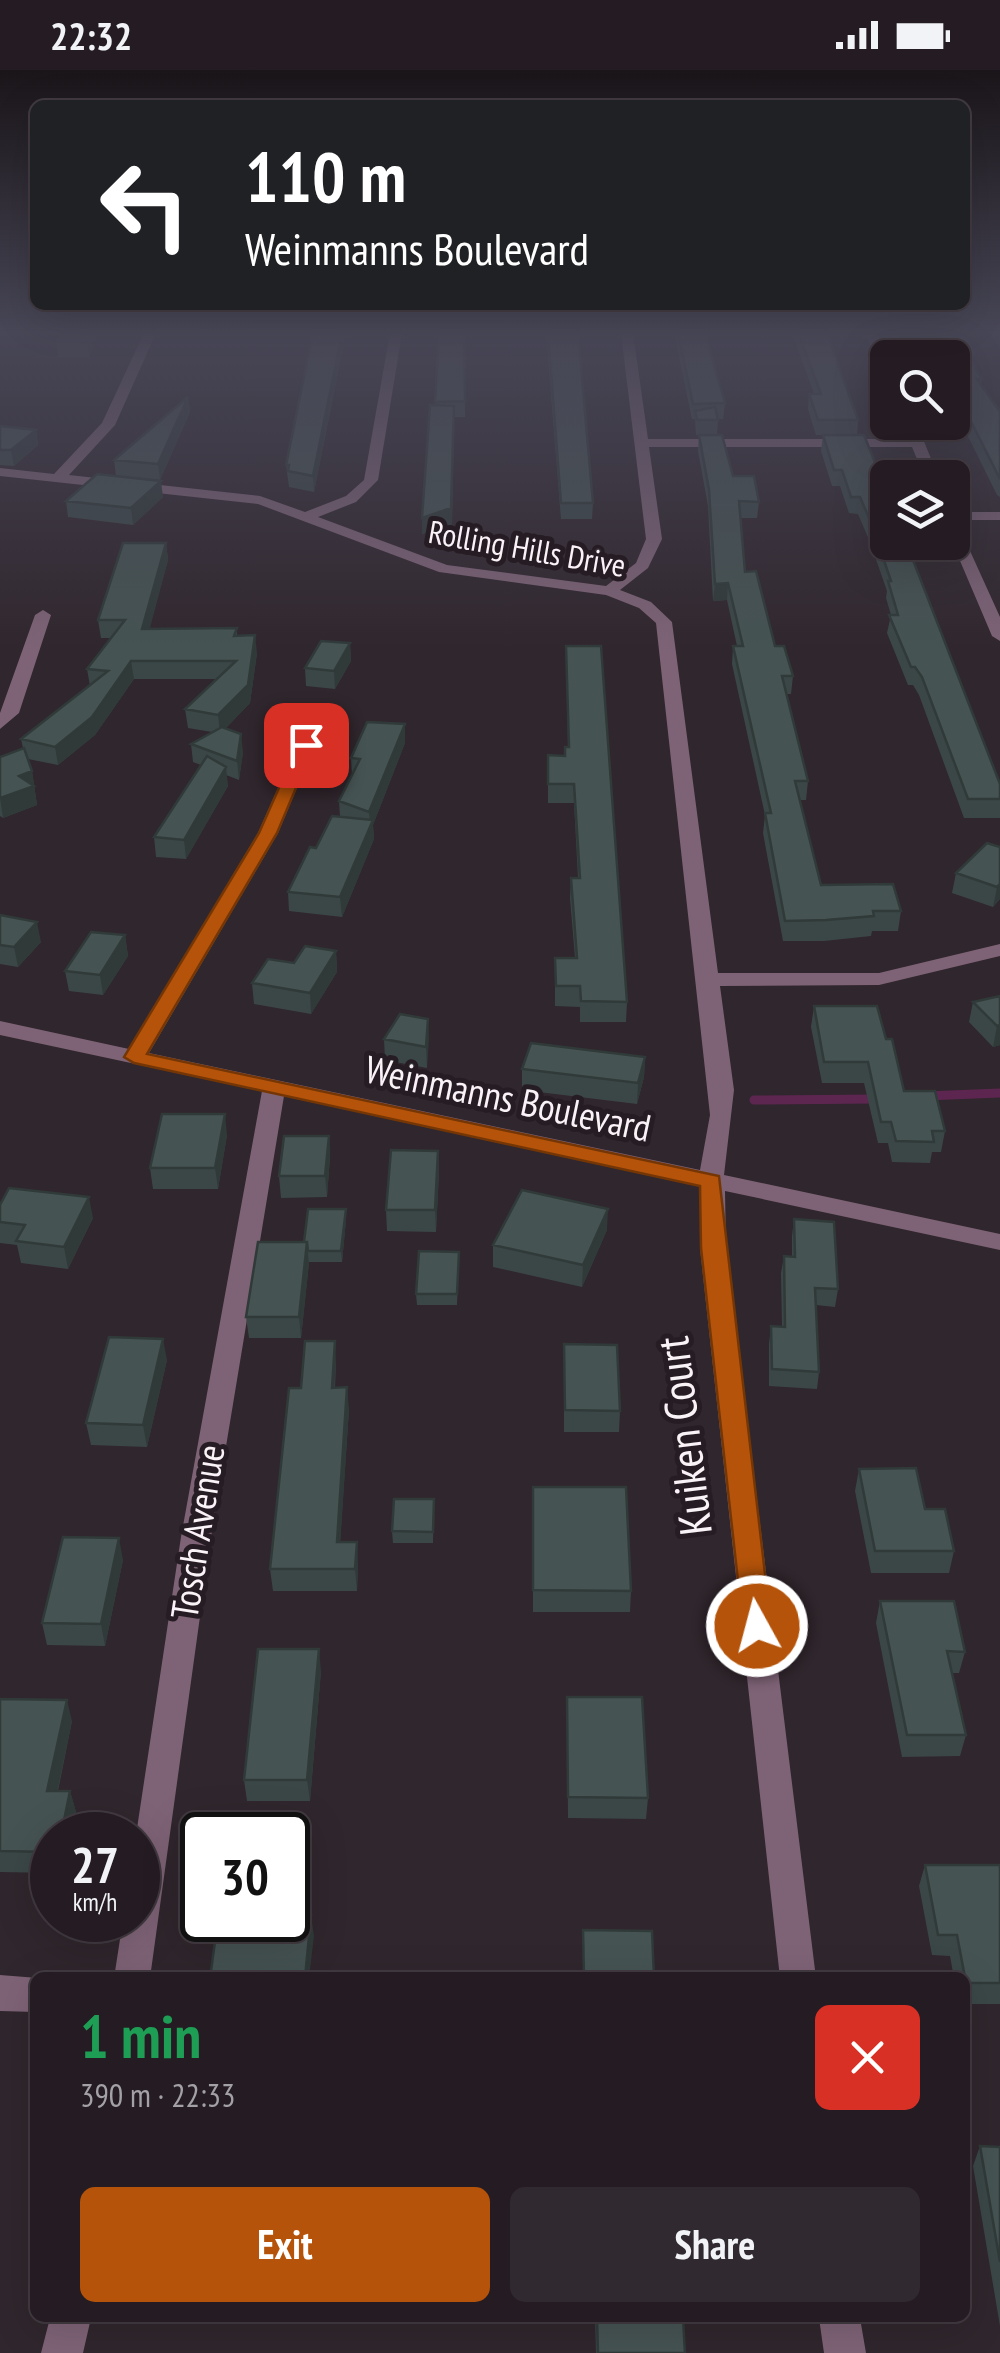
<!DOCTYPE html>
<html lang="en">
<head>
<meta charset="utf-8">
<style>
  :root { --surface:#241c22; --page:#30292f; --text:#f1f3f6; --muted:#a3a1a5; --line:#413a40; --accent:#b45309 }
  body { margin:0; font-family:"PT Sans Narrow",sans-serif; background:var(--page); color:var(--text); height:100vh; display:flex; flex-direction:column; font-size:38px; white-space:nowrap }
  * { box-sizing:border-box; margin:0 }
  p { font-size:32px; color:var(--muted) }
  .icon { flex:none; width:55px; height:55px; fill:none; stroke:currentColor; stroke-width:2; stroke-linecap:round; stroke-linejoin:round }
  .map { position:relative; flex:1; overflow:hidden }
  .sheet { position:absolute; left:30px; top:1902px; width:940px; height:350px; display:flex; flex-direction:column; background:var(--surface); border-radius:15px; box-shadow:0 10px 40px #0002,0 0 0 2px var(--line) }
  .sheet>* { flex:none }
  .banner { position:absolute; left:30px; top:30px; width:940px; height:210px; border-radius:15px; box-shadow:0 10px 40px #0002,0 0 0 2px var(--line); background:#202124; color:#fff; overflow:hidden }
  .controls { position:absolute; left:870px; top:270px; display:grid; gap:20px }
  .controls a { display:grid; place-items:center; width:100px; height:100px; border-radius:15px; background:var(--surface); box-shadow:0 10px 40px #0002,0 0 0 2px var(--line); font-size:50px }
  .speed { position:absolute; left:30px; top:1742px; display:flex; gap:20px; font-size:50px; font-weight:700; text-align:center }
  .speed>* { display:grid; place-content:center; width:130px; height:130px; border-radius:50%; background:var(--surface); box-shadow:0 10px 40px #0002,0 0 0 2px var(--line); line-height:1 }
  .speed small { font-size:25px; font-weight:400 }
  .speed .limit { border:5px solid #111; border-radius:15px; background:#fff; color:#111 }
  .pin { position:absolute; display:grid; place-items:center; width:85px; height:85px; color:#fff; margin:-42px; border-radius:20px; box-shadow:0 5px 15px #0006 }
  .me { position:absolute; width:110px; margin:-55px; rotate:353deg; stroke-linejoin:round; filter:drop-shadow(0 0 8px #0008) }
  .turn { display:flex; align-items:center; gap:35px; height:210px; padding:0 50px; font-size:45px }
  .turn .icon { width:130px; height:130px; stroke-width:2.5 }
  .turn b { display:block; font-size:70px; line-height:85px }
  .round { display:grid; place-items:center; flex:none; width:105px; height:105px; border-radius:15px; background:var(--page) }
  .head { display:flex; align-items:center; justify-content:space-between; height:170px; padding:0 50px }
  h1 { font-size:60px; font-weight:700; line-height:75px; color:#1e9e55 }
  .primary-button { display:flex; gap:20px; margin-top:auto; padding:20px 50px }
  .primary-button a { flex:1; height:115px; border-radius:15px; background:var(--accent); color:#fff; font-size:40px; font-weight:700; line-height:115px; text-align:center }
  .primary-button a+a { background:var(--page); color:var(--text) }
  .status { display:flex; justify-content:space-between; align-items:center; height:70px; padding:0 50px; background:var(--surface); direction:ltr }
  .status svg { height:28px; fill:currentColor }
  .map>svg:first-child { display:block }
</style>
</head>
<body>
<div class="status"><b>22:32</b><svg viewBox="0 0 49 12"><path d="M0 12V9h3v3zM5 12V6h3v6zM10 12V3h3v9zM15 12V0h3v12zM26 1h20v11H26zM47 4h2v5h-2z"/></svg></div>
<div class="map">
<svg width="1000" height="2283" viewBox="0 0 1000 2283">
  <rect width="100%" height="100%" fill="#30262d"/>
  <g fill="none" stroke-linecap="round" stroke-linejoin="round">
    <path stroke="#5d2651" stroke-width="9" d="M925 1026 1000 1023
      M754 1030 878 1029"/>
    <path fill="#7e6376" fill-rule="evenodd" d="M144 263H156L115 355 69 405 260 426 305 442 346 426 364 410 390 263H402L378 410 356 432 318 447 447 495 606 516 636 493 646 469 621 263H633L648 369H909L903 352H916L939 408H925L912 377H649L662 469 648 498 620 520 651 532 672 552 718 903H879L1000 874V886L879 915 720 916 734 1020 724 1105 1000 1164V1180L725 1121 726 1178 816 1908H780L700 1178V1116L284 1026 211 1467 150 1908H114L123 1850H138L136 1765 181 1467 262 1021 0 965V951L129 979 258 763 297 675 306 670 315 675 278 763 149 983 700 1100 710 1045 656 553 639 538 606 525 439 502 258 434 0 406V398L54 404 102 353Z
      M865 263H877L888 288V306L882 302Z
      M952 442H1000V450H956L1000 547V571L992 566 952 472Z
      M43 540 51 545 19 643 0 659V643L35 545Z
      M0 1905 38 1908 35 1942 0 1941Z
      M50 2248H91L83 2283H41Z
      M819 2248H860L866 2283H824Z"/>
  </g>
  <path fill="#3b4747" d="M200 263H238V264L200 265Z
    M346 263 314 422 289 417 286 395Z
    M439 263H464L465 347H454L452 454 422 464 436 336Z
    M546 263H578L593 433 592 449H561Z
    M674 263H705L725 333 723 349H718L717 365 733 406 759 432 757 448H740L745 502 775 576 793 606 791 624H787L808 711 806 730H800L821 815 901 841 898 861H872L871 866 824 871H783L763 763 765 745 732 594 733 576H737L727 530 713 531 708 436 698 381 699 365H696L695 349H692Z
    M792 263H827L858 350 857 365 1000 714V748H964L919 625 913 615H908L887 563 891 545 886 528 887 521 870 472 858 444 849 443 840 416H832L821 381 823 365H816L808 339 809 324H814Z
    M918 263H962L973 282 972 293 982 309 981 315 1000 342V427L997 425 952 334V288H930Z
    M97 267 89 287H58L56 272Z
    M188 327 190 342 160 410 116 406 114 390Z
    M0 357 36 360 38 375 14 396 0 395Z
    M163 427 133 455 68 447 66 431Z
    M166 473 168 490 149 559 237 558V566L257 583 250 633 226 658 243 682 239 710 226 705 228 716 186 789 156 787 154 767 201 695 193 692 191 674 212 662 188 658 185 639 217 609H134L95 665 58 695 28 689 32 701 37 735 3 748 0 746V687L23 678 21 669 90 616 87 599 111 568H101L98 550Z
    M350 573 351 591 335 619 306 616 305 598Z
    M566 576 627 932 626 952H580V937L555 936V888H575L570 828 571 808H578L574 733H548V685L565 686 568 677Z
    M405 654V673L373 755 374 769 342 847 289 841 288 822 316 778 340 747 339 731 352 705 351 688Z
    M987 773 1000 829 993 837 952 823 956 803Z
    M0 845 41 872 18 897 0 894Z
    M125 865 128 886 103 925 69 921 65 901Z
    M336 881 337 902 311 944 254 934 252 913 294 893Z
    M1000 926V975L993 977 969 952 973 932Z
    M814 936 886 969 904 1021 945 1061 941 1082H932L930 1093 892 1092 888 1073H878L864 1013H822L811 957Z
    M428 949 427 998 385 990 384 969Z
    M645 987 644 1007 637 1034 522 1020V999Z
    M227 1065 218 1119H153L150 1098Z
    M329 1066 330 1087 327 1127 281 1128 279 1106Z
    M438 1081 439 1102 436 1162 387 1161 386 1140Z
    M0 1135 93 1148 68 1199 21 1193 17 1175 0 1173Z
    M346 1139V1150L342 1192H309L301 1268H249L246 1247 304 1172Z
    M794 1149 838 1219 835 1237 816 1235 819 1302 817 1319 769 1316V1274L771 1256 782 1257 781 1203 784 1186H792V1166Z
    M607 1160 582 1217 493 1197V1175Z
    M459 1182 457 1235H417L416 1224Z
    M564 1274 620 1341 619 1362H564Z
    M167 1290 147 1377 91 1375 86 1353Z
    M336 1292 335 1318 349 1339 340 1472 358 1493 357 1521H273L270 1499 301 1318Z
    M859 1399 925 1439 954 1481 949 1503H871L855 1421Z
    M533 1417 631 1521 630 1542H533Z
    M434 1429 433 1473H393L392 1461Z
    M123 1490 105 1576 47 1575 42 1553Z
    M880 1531 965 1582 959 1603H952L966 1665 960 1686 902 1687 876 1553Z
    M321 1601 310 1731H247L244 1710Z
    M567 1627 648 1728 646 1749 568 1748Z
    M0 1629 72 1651 58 1721H70L76 1742 71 1765H52V1803L0 1802Z
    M925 1795H1000V1934H965V1908H954L950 1886 932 1885 919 1816Z
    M980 2076 1000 2077V2256L973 2096Z
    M595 2248H683L685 2283H596Z"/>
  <path fill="#303a39" d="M91 263H97V267L89 287 87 272Z
    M342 263H346L314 422 313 406Z
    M188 327 190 342 160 410 158 394Z
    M454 336 452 454 422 464V448Z
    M36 360 38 375 14 396 11 380Z
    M161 411 163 427 133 455 131 438Z
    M166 473 168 490 145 577 142 559Z
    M728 513 727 530 713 531 715 514Z
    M255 565 257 583 250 633 220 664 218 645Z
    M350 573 351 591 335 619 334 601Z
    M131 591 134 609 95 665 58 695 55 677Z
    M405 654V673L373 755 374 769 342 847 340 827 370 756 369 742Z
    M241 664 243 682 239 710 237 691Z
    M226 697 228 716 186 789 184 770Z
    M32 701 37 735 3 748 0 728 19 706Z
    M1000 814V829L993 837 997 817Z
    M37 852 41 872 18 897 14 877Z
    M125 865 128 886 103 925 100 905Z
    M336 881 337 902 311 944 310 923Z
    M428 949 429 969 427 998 426 977Z
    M1000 955V975L993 977 997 956Z
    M645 987 644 1007 637 1034 638 1013Z
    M225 1044 227 1065 218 1119 215 1098Z
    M329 1066 330 1087 327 1127 325 1106Z
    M438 1081 439 1102 436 1162 435 1140Z
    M89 1127 93 1148 68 1199 64 1177Z
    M346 1139V1150L342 1192 341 1181Z
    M608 1139 607 1160 582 1217 583 1195Z
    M307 1172 309 1194 301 1268 299 1247Z
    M163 1269 167 1290 147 1377 143 1355Z
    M335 1271 336 1292 333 1339 332 1318Z
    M347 1317 349 1339 339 1493 337 1472Z
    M119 1468 123 1490 105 1576 101 1554Z
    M357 1472 358 1493 357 1521 355 1499Z
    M319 1579 321 1601 310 1731 307 1710Z
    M67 1630 72 1651 53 1742 47 1721Z
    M70 1721 76 1742 71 1765H61Z
    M311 1845 314 1866 309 1908H305Z"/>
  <path fill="#455352" stroke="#303a39" stroke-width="2.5" d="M62 263H91L87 272H56Z
    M313 263H342L313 406 288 401 289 395H286Z
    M439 263H464L465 331 435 332Z
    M548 263H578L593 433H561Z
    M678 263H705L725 333 693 334Z
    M798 263H827L858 350H818L809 324H821Z
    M927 263H962L973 282H965L982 309H977L1000 342V409L952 314V288H939Z
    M188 327 158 394 114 390 121 384Z
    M430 335 454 336 451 438 422 448Z
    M715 337 718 350H697L695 341Z
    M0 357 1 356 36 360 11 380H0Z
    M699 365H722L733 406H754L759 432 739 431 745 502 756 501 775 576H784L793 606H782L808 711H795L821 815 893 814 901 841H873L874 846 826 850 785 851 765 743H771L733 576H743L728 513 715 514 709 420Z
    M823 365H864L888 425V472H906L1000 714V729H968L922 607 915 597H911L889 545H898L888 511H891L872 455 860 427H851L842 400H834Z
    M97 404 161 411 131 438 66 431Z
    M123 473H166L142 559 237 558 234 566 255 565 248 615 218 645 185 639 236 591H131L92 647 55 677 21 669 108 601 87 599 125 550H98Z
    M321 571 350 573 334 601 305 598Z
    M566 576H601L627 932 581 931 580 916H556L555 888H577L571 808H580L574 714H548V685L565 686V677H569Z
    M367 652 405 654 369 742 339 731 360 689 351 688Z
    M222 657 241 664 237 691 191 674Z
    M24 678 32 701 19 706 34 716 0 728V687Z
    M207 686 226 697 184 770 154 767Z
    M332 746 373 750 340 827 288 822 310 777 316 778Z
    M987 773 1000 777V814L997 817 956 803Z
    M0 845 37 852 14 877 0 875Z
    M91 862 125 865 100 905 65 901Z
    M305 876 336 881 310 923 252 913 268 889 294 893Z
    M1000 926V955L997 956 973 932Z
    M814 936H877L886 969H892L904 1021H935L945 1061H932L934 1072 896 1071 891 1052H881L868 992H824Z
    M400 944 428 949 426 977 384 969Z
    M531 973 645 987 638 1013 522 999Z
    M162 1044H225L215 1098H150Z
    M284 1066H329L325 1106H279Z
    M391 1080 438 1081 435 1140H386Z
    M9 1118 89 1127 64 1177 16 1171 25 1155 0 1152V1135Z
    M522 1120 608 1139 583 1195 493 1175Z
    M308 1139H346L341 1181H308L307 1172H304Z
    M794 1149 834 1152 838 1219 815 1218 819 1302 772 1299 771 1256 785 1257 784 1186 795 1187Z
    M258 1172H307L299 1247H246Z
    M419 1181 459 1182 457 1224H416Z
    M109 1267 163 1269 143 1355 86 1353Z
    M305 1271H335L332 1318 347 1317 337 1472H357L355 1499H270L289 1318H301Z
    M564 1274 617 1275 620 1341 565 1340Z
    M916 1398 925 1439H945L954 1481H875L859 1399Z
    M533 1417H626L631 1521 533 1520Z
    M394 1429H434L433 1462 392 1461Z
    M63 1467 119 1468 101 1554 42 1553Z
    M880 1531H954L965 1582 947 1581 966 1665H907Z
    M258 1579H319L307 1710H244Z
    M567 1627H642L648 1728 568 1727Z
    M0 1629 67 1630 47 1721H70L61 1765H52V1782L0 1781Z
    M925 1795H1000V1913H966L957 1865H938Z
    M288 1845H311L305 1908H210L218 1850H288Z
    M583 1860 652 1861 654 1908H584Z
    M980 2076 1000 2077V2192Z
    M597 2248H683L685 2283H598Z"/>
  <linearGradient id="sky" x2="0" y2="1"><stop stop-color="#1a1519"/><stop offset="0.45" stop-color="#484757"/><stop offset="1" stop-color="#484757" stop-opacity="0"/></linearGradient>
  <rect width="1000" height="582" fill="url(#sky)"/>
  <path fill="#b45309" stroke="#753606" stroke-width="2.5" d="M306 670 314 675 277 763 147 984 719 1106 771 1556 767 1564 757 1567 747 1564 743 1556 701 1178 700 1116 134 993 124 987 259 763 298 675Z"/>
  <g text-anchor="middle" stroke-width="10" stroke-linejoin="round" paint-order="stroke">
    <g font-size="32" fill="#f9f2f7" stroke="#261c23">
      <text transform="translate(527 479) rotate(10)" y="11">Rolling Hills Drive</text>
    </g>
    <g font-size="38" fill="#f9f2f7" stroke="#261c23">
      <text transform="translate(508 1029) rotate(12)" y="13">Weinmanns Boulevard</text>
      <text transform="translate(198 1462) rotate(-81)" y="13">Tosch Avenue</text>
    </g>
    <g font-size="45" fill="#f9f2f7" stroke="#261c23">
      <text transform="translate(684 1366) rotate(-97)" y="16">Kuiken Court</text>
    </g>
  </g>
</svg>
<div class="controls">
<a><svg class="icon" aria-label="search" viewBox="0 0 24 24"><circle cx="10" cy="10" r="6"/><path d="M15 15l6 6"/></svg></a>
<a><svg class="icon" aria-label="layers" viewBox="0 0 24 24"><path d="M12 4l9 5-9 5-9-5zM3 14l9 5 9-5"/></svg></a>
</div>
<div class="speed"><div>27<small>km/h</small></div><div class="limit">30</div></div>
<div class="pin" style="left:306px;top:675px;background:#d93025"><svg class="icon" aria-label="arrive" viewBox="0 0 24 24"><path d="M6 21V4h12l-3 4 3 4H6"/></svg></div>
<svg class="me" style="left:757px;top:1556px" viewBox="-20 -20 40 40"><circle r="17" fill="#b45309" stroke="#fff" stroke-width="3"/><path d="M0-11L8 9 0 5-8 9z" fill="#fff"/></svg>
<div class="banner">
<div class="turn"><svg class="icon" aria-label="left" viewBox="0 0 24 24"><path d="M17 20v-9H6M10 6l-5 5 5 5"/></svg><div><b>110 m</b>Weinmanns Boulevard</div></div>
</div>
<section class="sheet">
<div class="head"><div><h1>1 min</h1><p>390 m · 22:33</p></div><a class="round" style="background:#d93025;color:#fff"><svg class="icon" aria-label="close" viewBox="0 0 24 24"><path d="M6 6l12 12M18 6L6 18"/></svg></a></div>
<div class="primary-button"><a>Exit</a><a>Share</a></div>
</section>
</div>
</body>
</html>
